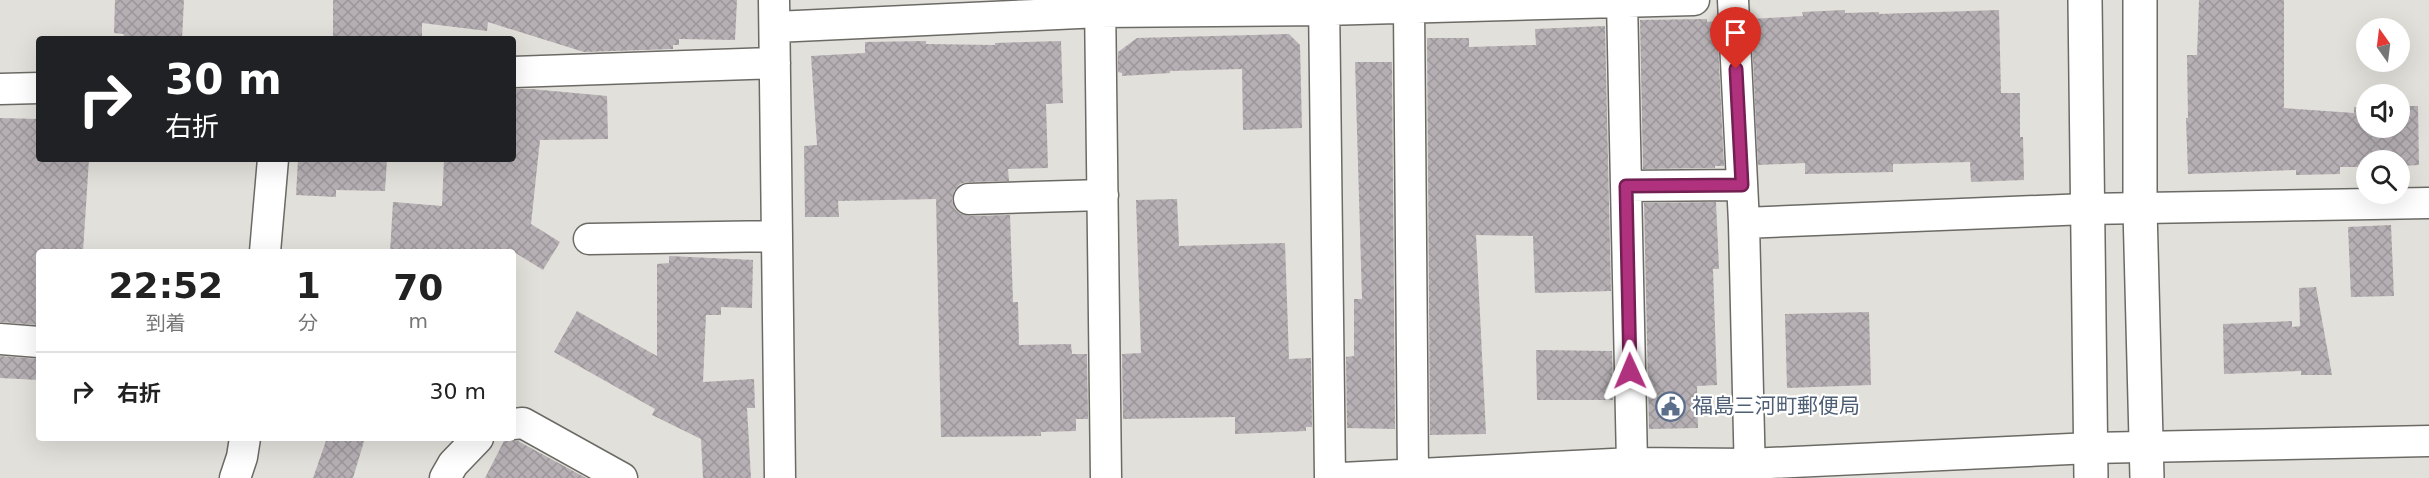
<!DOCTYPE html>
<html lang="ja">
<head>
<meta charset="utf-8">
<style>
  :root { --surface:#fff; --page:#f2f2f2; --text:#222; --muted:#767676; --line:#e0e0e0 }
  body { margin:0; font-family:"DejaVu Sans","Noto Sans JP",sans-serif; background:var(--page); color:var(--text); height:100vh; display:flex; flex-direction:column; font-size:22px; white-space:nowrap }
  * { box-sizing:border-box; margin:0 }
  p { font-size:20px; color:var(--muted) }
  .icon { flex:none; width:33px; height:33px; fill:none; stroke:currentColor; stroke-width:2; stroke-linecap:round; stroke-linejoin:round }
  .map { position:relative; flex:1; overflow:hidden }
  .sheet { position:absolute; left:36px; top:249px; width:480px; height:192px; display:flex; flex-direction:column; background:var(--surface); border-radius:6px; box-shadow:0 6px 24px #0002 }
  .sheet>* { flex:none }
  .banner { position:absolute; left:36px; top:36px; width:480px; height:126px; border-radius:6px; box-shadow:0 6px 24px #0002; background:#202124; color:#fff; overflow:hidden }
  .needle { width:39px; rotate:346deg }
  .controls { position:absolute; left:2356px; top:18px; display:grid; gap:12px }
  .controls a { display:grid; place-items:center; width:54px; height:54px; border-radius:50%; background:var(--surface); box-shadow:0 6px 24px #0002; font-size:30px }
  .pin { position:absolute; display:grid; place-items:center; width:51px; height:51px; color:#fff; margin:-62px -26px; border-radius:50% 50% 50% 0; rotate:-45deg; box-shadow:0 0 6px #0007 }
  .pin .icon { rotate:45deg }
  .me { position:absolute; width:66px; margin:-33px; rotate:359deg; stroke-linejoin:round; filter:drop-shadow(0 0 4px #0008) }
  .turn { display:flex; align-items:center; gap:21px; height:126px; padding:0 30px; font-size:27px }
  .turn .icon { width:78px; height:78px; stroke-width:2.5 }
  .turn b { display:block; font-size:42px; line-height:51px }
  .eta { display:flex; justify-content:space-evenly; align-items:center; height:102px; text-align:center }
  .eta b { font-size:36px; font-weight:600; line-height:42px }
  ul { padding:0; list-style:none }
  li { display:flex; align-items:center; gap:18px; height:78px; padding:0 30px; border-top:2px solid var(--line) }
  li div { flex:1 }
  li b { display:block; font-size:22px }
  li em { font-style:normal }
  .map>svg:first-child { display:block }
</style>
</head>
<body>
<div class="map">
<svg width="2429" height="478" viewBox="0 0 2429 478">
  <defs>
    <pattern id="building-cross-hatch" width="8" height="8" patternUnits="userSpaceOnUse" patternTransform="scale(1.5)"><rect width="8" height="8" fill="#b6b0b4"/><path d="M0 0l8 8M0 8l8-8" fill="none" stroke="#9b969a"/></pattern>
  </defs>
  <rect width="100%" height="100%" fill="#e2e0da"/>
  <path fill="url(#building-cross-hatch)" d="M115 0H184L182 39H123L124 34 114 33Z
    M333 0H737L735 40 679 39V45H673V49L584 52 488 22 487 31 422 23V39L333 36Z
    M2199 0H2284V108L2354 113V107H2367V128H2400V106H2418L2419 165 2400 166V160H2367V167H2340V174L2296 175V170L2188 174 2186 118H2188L2187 55H2197Z
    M1845 10V13L1879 12V14L1999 10 2001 93H2020V137H2023L2024 180 1971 182 1970 162 1893 164V172L1848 173 1805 174V163L1758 165 1751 19 1803 16 1802 12Z
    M1707 19V22L1717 21 1724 166H1715V168L1643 169 1640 20Z
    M1605 26 1611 291 1535 293 1533 236 1476 235 1486 434 1430 435 1427 38H1469V47L1536 45 1535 29Z
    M1289 34 1300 45 1302 128 1243 130 1242 69 1170 71V73L1122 76V73L1118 72V52L1137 38Z
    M926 41V44L995 45V43L1061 41 1063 103 1046 104 1048 168 1008 169 1009 181 968 182 960 184 954 191 952 200 955 209 961 214 970 216 1010 215 1013 302H1018L1019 345 1071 344 1072 354H1087L1088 419H1076V431L1041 432V436L941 437 936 199 838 201 839 217H805L804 146 817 145 811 56 865 53V42Z
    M1355 62H1392L1395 429 1347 428 1346 357 1354 356V299H1362Z
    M513 89H531L607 96 608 139 540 140 531 224 560 242 543 270 514 252H390L393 202 442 206 444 159H513Z
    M0 118 39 119V159H89L83 252H39V325L0 322Z
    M298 159H387L385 191 336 190V197L296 195Z
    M1177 199 1179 246 1285 243 1289 359 1311 358 1312 427H1306V431L1235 434V417L1123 419 1122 354 1141 353 1136 200Z
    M1716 202 1719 269H1713L1717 385 1697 386 1698 428 1649 429 1644 203Z
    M2391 225 2394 296 2351 297 2348 227Z
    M669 256 753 260 752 308 721 307V315H706L703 382 754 379 755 408H747L751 478H703L701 439 652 415 655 409 554 352 577 311 657 356V264L669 263Z
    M2316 287 2332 375H2301V371L2224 374 2223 324 2292 321V327L2300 326 2299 288Z
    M1869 312 1871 385 1787 388 1785 314Z
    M1536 350 1612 351 1613 400H1537Z
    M0 356 39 359V380L0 378Z
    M327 438H365L353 478H313Z
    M505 439 518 441 586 478H485Z"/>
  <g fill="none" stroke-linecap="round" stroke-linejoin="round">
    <defs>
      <path id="minor" d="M774 0 780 478
        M1100 0 1106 478
        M1324 0 1330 478
        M1733 0 1744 223 1750 478
        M1622 1 1632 463
        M1409 8 1413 475
        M775 27 1100 12 1324 10 1694 0
        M513 72 775 63
        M0 89 39 88
        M1626 186 1742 185
        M969 199 1103 195
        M1744 223 2086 209 2429 203
        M589 239 777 236
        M265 252 273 159
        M0 339 39 342
        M513 424 523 423 622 478
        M235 478 242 457 245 438
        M445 478 453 464 478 438
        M1342 478 1632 463 1749 464 2091 448 2429 441"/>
      <path id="tertiary" d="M2085 0 2091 478
        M2140 0V209L2147 478"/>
    </defs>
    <use href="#minor" stroke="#6c6a65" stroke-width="33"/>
    <use href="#tertiary" stroke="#6c6a65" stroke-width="36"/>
    <use href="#minor" stroke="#fff" stroke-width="30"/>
    <use href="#tertiary" stroke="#fff" stroke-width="33"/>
  </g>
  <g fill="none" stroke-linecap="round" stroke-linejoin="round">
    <defs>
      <path id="route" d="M1630 371 1626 186 1742 185 1736 69"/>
    </defs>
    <use href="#route" stroke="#722052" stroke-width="15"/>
    <use href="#route" stroke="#b0317e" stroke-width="10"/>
  </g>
  <defs>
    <symbol id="civic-ring" viewBox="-11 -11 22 22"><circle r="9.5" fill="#fff" stroke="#5c6f8a" stroke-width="1.5"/><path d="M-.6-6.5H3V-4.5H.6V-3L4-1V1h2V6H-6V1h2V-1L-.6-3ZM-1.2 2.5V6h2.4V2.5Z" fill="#5c6f8a"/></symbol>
  </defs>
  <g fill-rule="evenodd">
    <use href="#civic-ring" x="1654" y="390" width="33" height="33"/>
  </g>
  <g text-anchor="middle" stroke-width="4.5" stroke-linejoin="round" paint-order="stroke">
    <g font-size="21" fill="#4e5e75" stroke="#fff" text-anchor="start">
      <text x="1692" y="413">福島三河町郵便局</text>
    </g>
  </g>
</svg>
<div class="controls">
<a><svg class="needle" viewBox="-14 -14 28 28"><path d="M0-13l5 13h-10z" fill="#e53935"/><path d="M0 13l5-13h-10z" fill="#767676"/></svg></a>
<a><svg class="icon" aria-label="sound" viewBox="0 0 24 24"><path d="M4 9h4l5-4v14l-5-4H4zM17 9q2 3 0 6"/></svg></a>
<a><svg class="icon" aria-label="search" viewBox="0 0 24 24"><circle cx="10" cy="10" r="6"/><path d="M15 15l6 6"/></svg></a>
</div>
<div class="pin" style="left:1736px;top:69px;background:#d93025"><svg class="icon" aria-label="arrive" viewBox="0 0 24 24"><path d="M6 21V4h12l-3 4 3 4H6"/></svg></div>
<svg class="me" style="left:1630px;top:371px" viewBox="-20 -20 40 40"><path d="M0-17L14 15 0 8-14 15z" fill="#b0317e" stroke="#fff" stroke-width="4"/></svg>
<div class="banner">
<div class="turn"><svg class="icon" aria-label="right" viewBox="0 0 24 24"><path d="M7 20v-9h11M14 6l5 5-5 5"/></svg><div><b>30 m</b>右折</div></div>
</div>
<section class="sheet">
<div class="eta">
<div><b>22:52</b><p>到着</p></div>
<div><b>1</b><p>分</p></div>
<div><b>70</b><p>m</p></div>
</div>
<ul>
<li><svg class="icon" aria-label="right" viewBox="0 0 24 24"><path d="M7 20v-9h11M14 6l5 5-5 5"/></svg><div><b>右折</b></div><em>30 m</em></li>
</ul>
</section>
</div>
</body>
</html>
